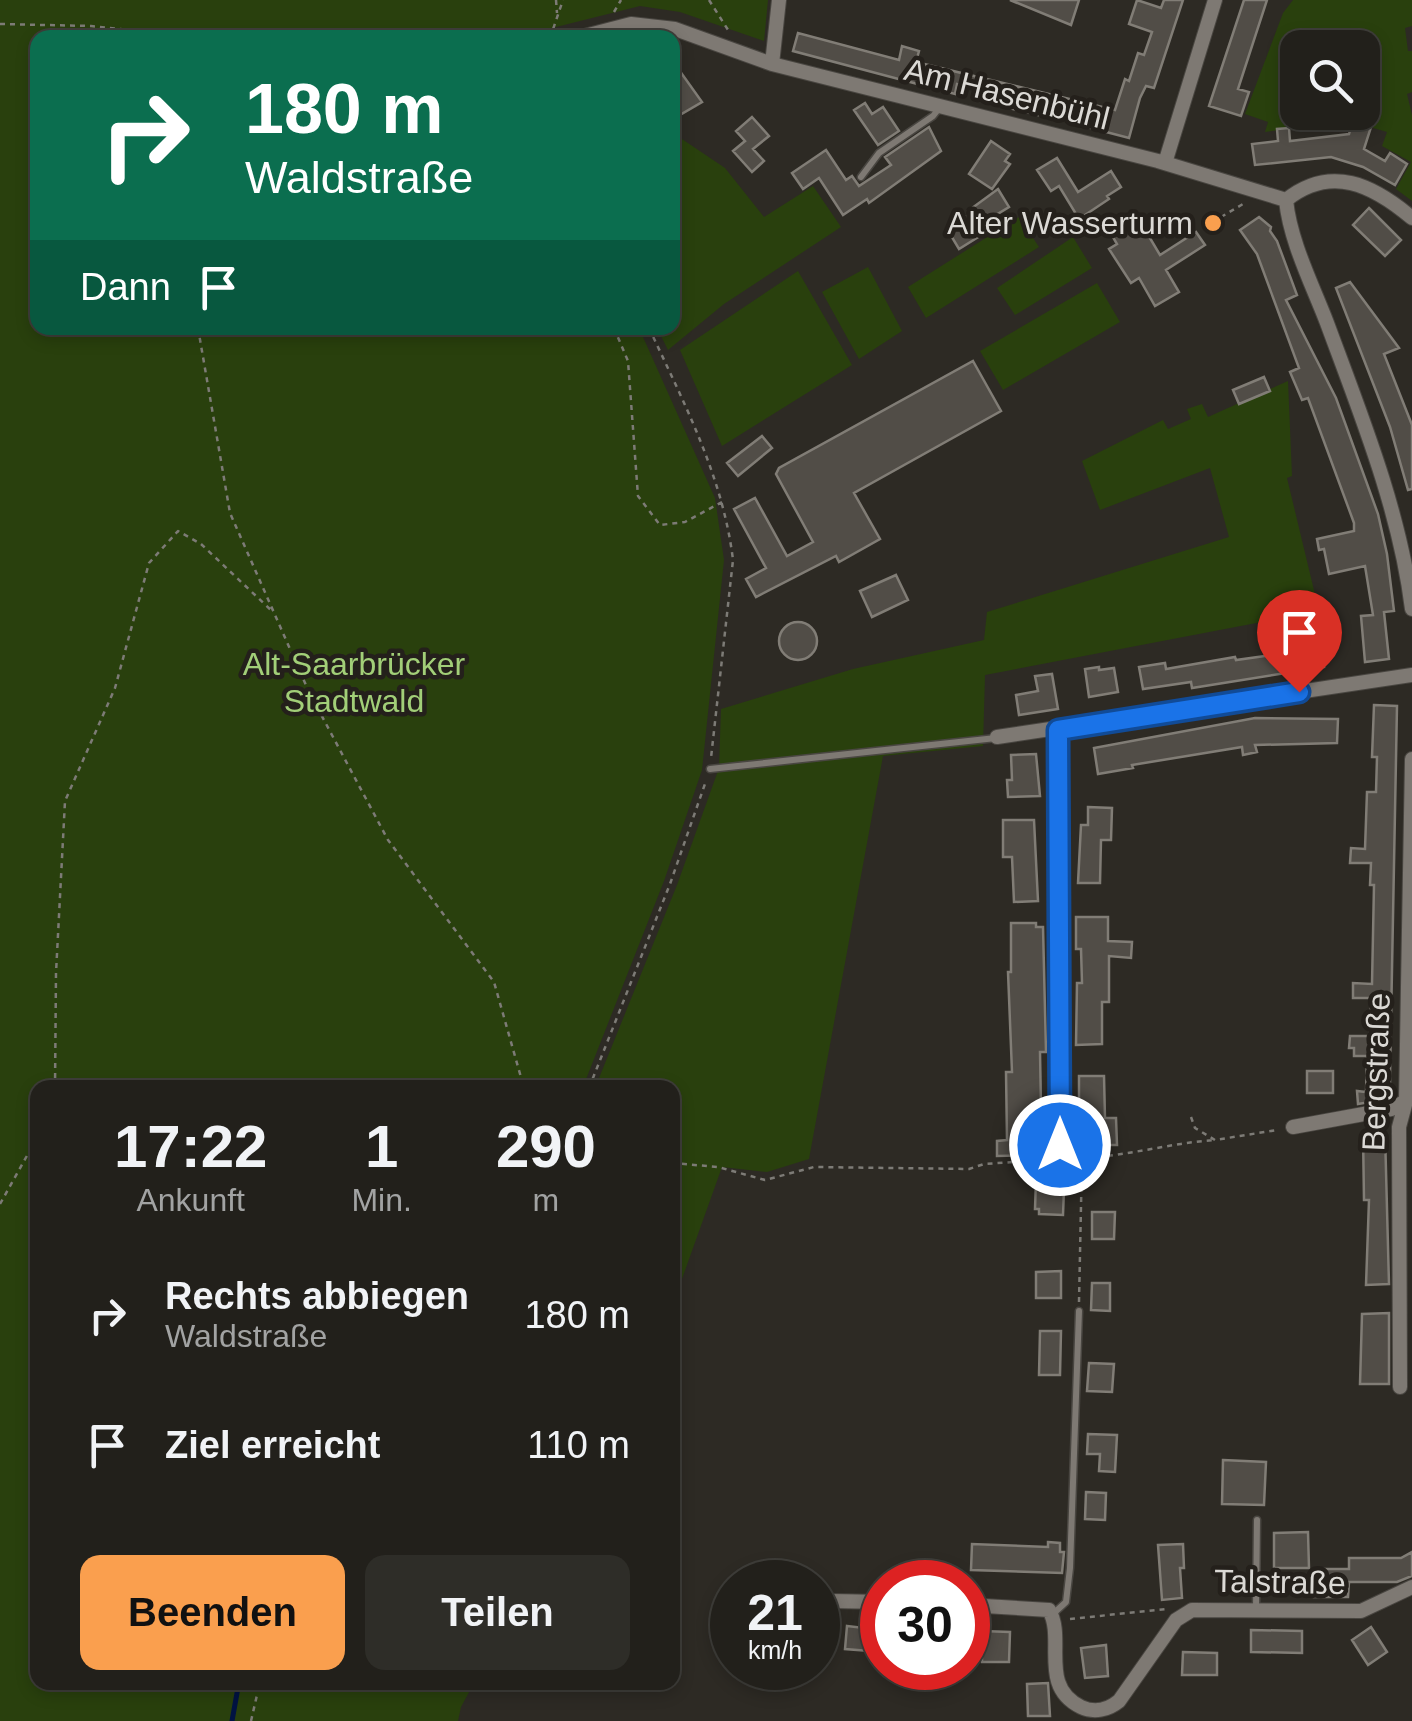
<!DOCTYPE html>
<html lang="de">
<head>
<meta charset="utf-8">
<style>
  :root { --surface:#22201b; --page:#2e2d28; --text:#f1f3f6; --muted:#a2a3a3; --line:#3f3e3a; --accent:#fa9f4e }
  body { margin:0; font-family:Helvetica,sans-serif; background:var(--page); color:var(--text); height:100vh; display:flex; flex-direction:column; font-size:38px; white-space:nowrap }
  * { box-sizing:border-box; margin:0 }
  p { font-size:32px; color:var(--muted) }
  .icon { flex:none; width:55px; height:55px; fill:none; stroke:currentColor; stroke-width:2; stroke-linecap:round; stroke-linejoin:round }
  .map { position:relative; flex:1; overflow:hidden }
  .sheet { position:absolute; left:30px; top:1080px; width:650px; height:610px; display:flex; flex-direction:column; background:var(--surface); border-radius:20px; box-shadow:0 5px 15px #0003,0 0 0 2px var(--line) }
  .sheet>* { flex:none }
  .banner { position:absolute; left:30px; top:30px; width:650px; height:305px; border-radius:20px; box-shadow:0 5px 15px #0003,0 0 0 2px var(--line); background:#0b6e4f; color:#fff; overflow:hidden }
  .controls { position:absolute; left:1280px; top:30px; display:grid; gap:20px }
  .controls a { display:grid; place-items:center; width:100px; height:100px; border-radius:20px; background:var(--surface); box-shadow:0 5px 15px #0003,0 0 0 2px var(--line); font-size:50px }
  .speed { position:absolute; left:710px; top:1560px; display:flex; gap:20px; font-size:50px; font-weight:700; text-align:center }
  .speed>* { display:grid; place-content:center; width:130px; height:130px; border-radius:50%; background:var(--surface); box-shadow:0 5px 15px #0003,0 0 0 2px var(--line); line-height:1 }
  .speed small { font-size:25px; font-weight:400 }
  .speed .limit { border:15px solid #d22; background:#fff; color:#111 }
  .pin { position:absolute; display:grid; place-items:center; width:85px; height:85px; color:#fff; margin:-102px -42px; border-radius:50% 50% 50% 0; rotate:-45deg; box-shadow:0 0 10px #0007 }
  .pin .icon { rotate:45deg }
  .me { position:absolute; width:110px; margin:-55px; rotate:0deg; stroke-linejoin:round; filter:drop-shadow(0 0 8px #0008) }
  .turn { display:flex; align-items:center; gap:35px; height:210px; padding:0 50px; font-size:45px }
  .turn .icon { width:130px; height:130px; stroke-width:2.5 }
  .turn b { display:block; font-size:70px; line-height:85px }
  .then { display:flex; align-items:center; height:95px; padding:0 50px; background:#0003; gap:20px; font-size:38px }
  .eta { display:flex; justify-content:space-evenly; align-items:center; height:170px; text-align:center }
  .eta b { font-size:60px; font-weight:700; line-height:70px }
  .button { display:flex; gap:20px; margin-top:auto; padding:20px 50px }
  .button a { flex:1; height:115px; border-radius:20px; background:var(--accent); color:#111; font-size:40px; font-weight:700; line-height:115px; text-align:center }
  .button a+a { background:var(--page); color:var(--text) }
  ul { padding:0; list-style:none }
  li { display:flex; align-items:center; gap:30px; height:130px; padding:0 50px }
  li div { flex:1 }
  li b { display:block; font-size:38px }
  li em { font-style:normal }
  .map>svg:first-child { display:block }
</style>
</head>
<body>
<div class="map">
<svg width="1412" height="1721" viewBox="0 0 1412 1721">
  <rect width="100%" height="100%" fill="#2d2a24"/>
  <path fill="#29400d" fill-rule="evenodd" d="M0 0H768L764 41 680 12 640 6 528 34 529 37 38 38V328H639L715 498 724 560 702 770 664 881 583 1087 38 1088V1682L474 1683 461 1707 458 1721H0Z
    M1293 0H1412V26L1405 28 1408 51H1412V92L1407 94 1412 115V201L1396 189 1411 162 1382 146 1387 132 1333 116 1331 123 1265 132 1268 122 1245 114 1283 13ZM1298 48H1362V112H1298Z
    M673 133 725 168 764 217 813 186 841 227 724 304 668 350 657 328H672Z
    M1019 217 1039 247 926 318 908 287Z
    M1073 237 1092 268 1015 315 997 288Z
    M868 267 902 331 859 359 822 292Z
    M798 271 852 365 722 446 680 350Z
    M1097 283 1120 322 1003 390 980 351Z
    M1288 381 1292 476 1287 478 1319 611 985 675 983 746 883 756 809 1159 767 1172 722 1167 673 1304 672 1088H595L677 885 719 768 721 709 853 669 984 640 987 612 1229 537 1210 468 1100 510 1082 461 1163 420 1168 429 1191 419 1187 409 1202 404 1208 417Z"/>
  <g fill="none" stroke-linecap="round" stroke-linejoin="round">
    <path stroke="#011343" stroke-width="5" d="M232 1721 239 1682"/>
  </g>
  <path fill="#514d47" stroke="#817d76" stroke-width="2.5" d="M1010 0H1079L1071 25Z
    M1137 0 1161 8 1164 0H1183L1154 88 1146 86 1140 98 1129 138 1091 128 1093 120 1070 114 1056 110 1054 119 988 103 991 93 957 84 955 94 793 51 798 33 899 60 902 46 919 51 916 62 1115 110 1125 79 1129 81 1138 53 1144 55 1152 32 1129 24Z
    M1244 0H1267L1238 89 1249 92 1241 116 1209 106Z
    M672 60 702 102 678 116 672 107Z
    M865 103 872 114 883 107 899 131 878 145 854 110Z
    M752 117 769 136 753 149 764 161 752 172 733 151 745 141 736 131Z
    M1353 121 1371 127 1364 149 1385 161 1390 153 1407 164 1395 185 1363 167 1331 157 1255 165 1252 144 1278 141 1277 129 1289 128 1290 141 1349 134Z
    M929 127 941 151 869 203 867 199 843 215 819 178 803 189 792 173 826 150 846 180 852 176 859 186 891 165 885 157Z
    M991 141 1010 154 1005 161 1010 164 992 189 969 174Z
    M1057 158 1078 192 1111 171 1121 187 1107 196 1109 199 1079 219 1059 186 1051 191 1037 170Z
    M998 189 1009 207 978 226 983 234 959 249 947 229 970 214 968 211Z
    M1369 208 1401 240 1385 256 1353 225Z
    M1259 217 1271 227 1270 231 1277 241 1297 295 1286 300 1336 398 1378 514 1387 554 1394 611 1384 612 1389 659 1365 662 1361 616 1373 615 1365 566 1329 574 1324 549 1319 550 1317 539 1354 531V523L1308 398 1302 400 1290 372 1299 368 1257 254 1240 230Z
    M1127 221 1135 233 1144 228 1160 255 1196 232 1205 245 1166 270 1179 292 1155 306 1139 278 1131 283 1109 249 1117 244 1110 232Z
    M1350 282 1399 348 1384 354 1412 425V489L1408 490 1390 427 1336 288Z
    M973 361 1001 411 854 493 880 539 839 562 836 556 756 597 746 579 766 568 734 509 755 498 787 556 813 542 776 474 779 468Z
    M1264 377 1270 391 1239 404 1233 390Z
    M762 436 772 448 738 476 727 463Z
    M896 575 908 600 872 617 860 591Z
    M779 641a19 19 0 1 1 38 0a19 19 0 1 1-38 0Z
    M1321 648 1324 667 1192 688 1191 682 1143 689 1139 667 1165 663 1166 669 1235 657 1236 660Z
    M1099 667V670L1114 668 1118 692 1089 697 1085 669Z
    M1052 674 1058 709 1019 715 1016 695 1038 691 1035 676Z
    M1374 705 1397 706 1390 1075V1092H1382V1100L1358 1104 1357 1091 1366 1092 1367 1056H1354V1048H1349L1350 1036H1370L1371 998H1353V983L1372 984 1374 885H1370L1371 863H1350L1351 848 1365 849 1367 792H1376L1377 757H1372Z
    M1255 718 1338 719 1337 743 1255 745 1257 752 1243 755 1242 747 1132 765 1133 768 1098 774 1094 748Z
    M1036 754 1040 796 1008 797 1007 780H1012L1011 755Z
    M1088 807 1112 808 1111 840H1101L1100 883H1078L1081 825H1088Z
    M1003 820H1034L1038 901 1014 902 1012 857H1003Z
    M1076 917H1108V941L1132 942 1131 958 1109 956V1002H1102V1044L1076 1045 1077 983H1082L1081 949H1076Z
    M1011 923H1036V927H1043L1046 1052H1040L1041 1107H1036V1155L997 1156V1141L1007 1140 1006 1072H1012L1008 972H1011Z
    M1307 1071H1333V1093H1307Z
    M1079 1076H1104L1105 1118H1116L1117 1145H1105V1154L1089 1155 1087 1112H1084V1104H1079Z
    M1385 1133 1389 1284 1366 1285 1369 1200H1364L1363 1134Z
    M1036 1180 1052 1181V1189H1064L1063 1215 1039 1214V1209H1035Z
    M1092 1212H1115L1114 1239H1092Z
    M1061 1271V1298H1036V1272Z
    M1092 1283H1110V1311L1091 1310Z
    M1389 1313V1384H1360L1362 1314Z
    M1040 1331H1061L1060 1375H1039Z
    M1089 1363 1114 1364 1112 1392 1087 1391Z
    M1088 1434 1117 1435 1115 1472 1099 1471 1100 1454H1087Z
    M1223 1460 1266 1462 1264 1505 1222 1504Z
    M1086 1492 1106 1493 1105 1520 1085 1519Z
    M1308 1532 1309 1568H1274V1533Z
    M1048 1542 1060 1543V1552H1064L1062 1573 971 1570 972 1544 1048 1547Z
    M1183 1544 1184 1568H1180L1182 1598 1162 1600 1158 1545Z
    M1412 1552V1576L1397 1582H1349L1348 1597H1314V1569H1349V1558H1401Z
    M847 1626 882 1630V1652L845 1649Z
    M1371 1627 1387 1652 1368 1665 1352 1640Z
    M1251 1630 1302 1631V1653L1251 1652Z
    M982 1631 1010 1632 1009 1662H982Z
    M1106 1645 1108 1676 1085 1678 1081 1648Z
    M1183 1652 1217 1653V1675H1182Z
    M1048 1683 1050 1716H1028L1027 1684Z"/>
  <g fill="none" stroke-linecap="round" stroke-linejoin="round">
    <defs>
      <path id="service" d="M861 177 879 153 933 116 941 106
        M710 769 996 738
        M1256 1609 1257 1520
        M1054 1613 1066 1602 1070 1568 1079 1311"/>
      <path id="minor" d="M577 38 631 24 675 29 772 64 1158 161 1286 200C1331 164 1373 185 1412 218
        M772 64 779 0
        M1165 163 1215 0
        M1286 200C1290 241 1312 284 1327 323 1361 415 1400 511 1412 609
        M1059 730 1060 1145
        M997 737 1412 675
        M1293 1127 1391 1109 1406 1101
        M1400 1387 1399 1127 1406 1101 1412 759
        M831 1601 882 1602
        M968 1605 1049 1610C1066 1639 1038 1686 1081 1707 1094 1713 1108 1710 1119 1701L1176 1620 1192 1610 1361 1611 1412 1587"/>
    </defs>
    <use href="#service" stroke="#494641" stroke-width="9"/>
    <use href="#minor" stroke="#494641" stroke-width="16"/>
    <path stroke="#7d7b76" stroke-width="2.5" stroke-dasharray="5 5" stroke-linecap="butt" d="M556 0 557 13
      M709 0 730 33
      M614 12 621 0
      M0 24 91 26 210 38
      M550 38 563 0
      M1221 217 1243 204
      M198 328 230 513 309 692 388 840 494 982 524 1088
      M614 328 628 361 638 496 660 525 685 522 722 502
      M649 328C684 403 723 477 733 560L711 758
      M55 1088 56 973 65 801 115 688 149 563 178 531 201 544 273 612
      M589 1088 670 884 706 781
      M1191 1117 1195 1128 1215 1140 1277 1130
      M1078 1158C1125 1157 1169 1143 1215 1140
      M672 1163 718 1167 765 1180 814 1167 969 1169 984 1164 1043 1160
      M0 1204 38 1136
      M1079 1302 1082 1158
      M1070 1619 1166 1609
      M251 1721 260 1682"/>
    <use href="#service" stroke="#7e7973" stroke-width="6"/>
    <use href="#minor" stroke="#7e7973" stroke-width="14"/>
  </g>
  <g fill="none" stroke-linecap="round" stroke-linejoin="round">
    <defs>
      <path id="route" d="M1060 1145 1058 730 1299 692"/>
    </defs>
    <use href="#route" stroke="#114b97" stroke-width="25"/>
    <use href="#route" stroke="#1a73e8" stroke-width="18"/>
  </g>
  <circle fill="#fa9f4e" stroke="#24201b" stroke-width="4" cx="1213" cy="223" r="10"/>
  <g text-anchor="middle" stroke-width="9" stroke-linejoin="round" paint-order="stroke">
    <g font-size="32" fill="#dbd9d5" stroke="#24201b">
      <text transform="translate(1007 94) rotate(14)" y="11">Am Hasenbühl</text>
      <text transform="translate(1376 1072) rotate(-88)" y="11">Bergstraße</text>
      <text transform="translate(1280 1582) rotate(1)" y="11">Talstraße</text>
    </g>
    <g font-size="32" fill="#dbd9d5" stroke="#24201b" text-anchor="end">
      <text x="1193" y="234">Alter Wasserturm</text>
    </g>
    <g font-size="32" fill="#a2cf78" stroke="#24201b">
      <text x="354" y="675">Alt-Saarbrücker<tspan x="354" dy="37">Stadtwald</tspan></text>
    </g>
  </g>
</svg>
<div class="controls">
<a><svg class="icon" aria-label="search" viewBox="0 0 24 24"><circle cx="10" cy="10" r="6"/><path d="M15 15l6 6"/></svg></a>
</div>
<div class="speed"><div>21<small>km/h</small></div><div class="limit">30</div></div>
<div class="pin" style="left:1299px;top:692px;background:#d93025"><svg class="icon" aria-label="arrive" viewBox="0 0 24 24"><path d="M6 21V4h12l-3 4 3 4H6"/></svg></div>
<svg class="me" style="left:1060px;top:1145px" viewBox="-20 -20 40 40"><circle r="17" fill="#1a73e8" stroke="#fff" stroke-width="3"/><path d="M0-11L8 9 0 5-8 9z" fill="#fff"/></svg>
<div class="banner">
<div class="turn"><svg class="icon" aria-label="right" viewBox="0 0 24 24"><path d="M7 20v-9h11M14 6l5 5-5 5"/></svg><div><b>180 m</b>Waldstraße</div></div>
<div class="then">Dann<svg class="icon" aria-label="arrive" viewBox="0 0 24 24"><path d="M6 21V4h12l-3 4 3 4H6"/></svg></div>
</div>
<section class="sheet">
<div class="eta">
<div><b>17:22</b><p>Ankunft</p></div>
<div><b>1</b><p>Min.</p></div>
<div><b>290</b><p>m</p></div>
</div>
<ul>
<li><svg class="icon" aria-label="right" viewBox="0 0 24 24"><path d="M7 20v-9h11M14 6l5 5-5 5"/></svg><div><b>Rechts abbiegen</b><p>Waldstraße</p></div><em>180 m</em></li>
<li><svg class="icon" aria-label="arrive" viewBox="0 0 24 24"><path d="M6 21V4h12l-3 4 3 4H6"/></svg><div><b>Ziel erreicht</b></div><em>110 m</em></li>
</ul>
<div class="button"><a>Beenden</a><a>Teilen</a></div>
</section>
</div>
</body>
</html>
